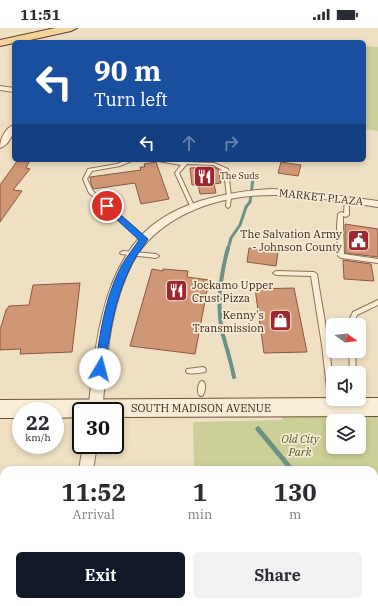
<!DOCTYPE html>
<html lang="en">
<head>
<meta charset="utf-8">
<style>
  :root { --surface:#fff; --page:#f2f2f3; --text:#2b2b33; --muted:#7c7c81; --accent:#111827 }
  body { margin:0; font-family:"IBM Plex Serif",serif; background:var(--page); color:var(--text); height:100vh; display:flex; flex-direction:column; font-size:15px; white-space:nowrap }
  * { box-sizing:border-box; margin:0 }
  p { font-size:13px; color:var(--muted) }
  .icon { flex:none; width:22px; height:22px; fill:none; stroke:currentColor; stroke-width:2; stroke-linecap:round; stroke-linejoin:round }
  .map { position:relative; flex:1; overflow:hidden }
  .drawer { position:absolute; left:0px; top:438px; width:378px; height:140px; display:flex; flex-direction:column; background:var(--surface); border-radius:12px 12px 0 0; box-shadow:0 2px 6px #0003 }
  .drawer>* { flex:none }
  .guide { position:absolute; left:12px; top:12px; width:354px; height:122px; border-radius:6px; box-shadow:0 2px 6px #0003; background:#1a4fa0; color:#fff; overflow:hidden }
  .needle { width:26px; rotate:104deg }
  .tools { position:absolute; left:326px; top:290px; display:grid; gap:8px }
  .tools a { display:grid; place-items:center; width:40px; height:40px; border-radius:6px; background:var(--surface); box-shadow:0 2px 6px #0003; font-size:20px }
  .speed { position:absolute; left:12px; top:374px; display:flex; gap:8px; font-size:20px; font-weight:700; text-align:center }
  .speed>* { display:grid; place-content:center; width:52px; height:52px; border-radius:50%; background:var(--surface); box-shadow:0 2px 6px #0003; line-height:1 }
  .speed small { font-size:10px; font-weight:400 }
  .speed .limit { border:2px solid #111; border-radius:6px; background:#fff; color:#111 }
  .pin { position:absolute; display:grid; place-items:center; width:34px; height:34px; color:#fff; margin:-17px; border:2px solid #fff; border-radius:50%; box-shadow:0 1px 4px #0007 }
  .me { position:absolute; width:44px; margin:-22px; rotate:8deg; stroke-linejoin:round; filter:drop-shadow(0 0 3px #0008) }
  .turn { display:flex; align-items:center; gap:14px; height:84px; padding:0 16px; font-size:18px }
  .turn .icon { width:52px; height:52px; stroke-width:2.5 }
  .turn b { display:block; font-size:28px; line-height:34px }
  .lanes { display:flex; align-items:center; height:38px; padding:0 16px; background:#0003; justify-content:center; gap:20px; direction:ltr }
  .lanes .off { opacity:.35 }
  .eta { display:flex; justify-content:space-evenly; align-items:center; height:68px; text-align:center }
  .eta b { font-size:24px; font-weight:700; line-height:28px }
  .action { display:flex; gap:8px; margin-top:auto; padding:8px 16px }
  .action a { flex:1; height:46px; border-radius:6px; background:var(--accent); color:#fff; font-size:16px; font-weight:700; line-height:46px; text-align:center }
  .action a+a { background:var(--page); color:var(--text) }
  .status { display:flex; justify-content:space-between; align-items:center; height:28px; padding:0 20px; background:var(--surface); direction:ltr }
  .status svg { height:11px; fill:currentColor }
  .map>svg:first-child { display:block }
</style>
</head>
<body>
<div class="status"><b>11:51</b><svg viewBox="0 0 49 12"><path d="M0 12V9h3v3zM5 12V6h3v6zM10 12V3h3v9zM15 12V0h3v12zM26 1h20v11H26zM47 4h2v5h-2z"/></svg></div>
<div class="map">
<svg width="378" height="578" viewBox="0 0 378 578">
  <rect width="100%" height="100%" fill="#f0e0c3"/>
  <path fill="#cccf97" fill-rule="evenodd" d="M364 18 378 19V103L364 101Z
    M274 380 378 383V578H197V574H374V442H194L193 394 283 392ZM333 393H359V419H333Z"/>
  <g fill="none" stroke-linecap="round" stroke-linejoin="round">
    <path stroke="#6c9286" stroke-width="3" d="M228 221 231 210 240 197 246 179 250 174 253 151"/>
    <path stroke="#6c9286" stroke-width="4" d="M228 220C220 249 216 278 223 307 227 321 231 334 234 349"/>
    <path stroke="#6c9286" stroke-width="5" d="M258 401 292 442
      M374 549 378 556"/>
  </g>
  <path fill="#d09777" stroke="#8c583d" d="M18 132H30L26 140 30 141 13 162 22 163 0 194V157Z
    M156 134 169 171 141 176 135 155 93 161 91 155 90 149 141 142 140 139H145L144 136Z
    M281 134 301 137 298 148 278 145Z
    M213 139 218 141 221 155 214 156 216 165 200 166 198 156 192 157 190 140Z
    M345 196 378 201V229L345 225Z
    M249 220 278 224 276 238 247 234Z
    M343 232 371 236 374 253 344 251Z
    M152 241 163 243V241L188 243 187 249 209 252 195 326 130 318Z
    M80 255 72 324 20 326 21 321 0 322V299H1L6 282 9 278 29 277 33 257Z
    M294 260 307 324 264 325 255 261Z"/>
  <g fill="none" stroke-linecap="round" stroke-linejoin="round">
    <defs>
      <path id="service" d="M128 132H134L120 138 92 143 87 151 93 163 146 210 147 211 144 213 142 212 89 165 83 151 88 141 117 136Z
        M156 132H167L183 134 214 135 228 141 231 169 230 178 228 180 226 178 227 169 224 143 213 137 187 136 179 145 195 180 193 182 191 180 175 145 181 137 158 133Z
        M347 169 349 171V187L346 189 343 188V198L344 226 378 231V235L341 230 338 228 337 198 338 186 341 184 344 185 345 171Z
        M123 223 156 226 159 228 156 230 121 226 120 225 121 224Z
        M276 243 314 244 317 246C323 287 333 329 333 371H335V378L334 380 332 381 330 380 329 378 322 317 311 248 276 247 273 245Z
        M378 272V277L357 287 353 297H347L353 284Z
        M349 323H355L356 345H350Z
        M203 339 205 340 206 342 205 344C200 345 192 346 187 345L186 343 187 341Z
        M202 353 204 354C206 357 205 364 203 367L201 368 199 367C197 364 198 357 200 354Z"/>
      <path id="minor" d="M0 58 14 60V64L0 62Z
        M14 97C14 106 9 117 0 120 0 111 5 100 14 97Z
        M273 161 312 164 378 173V179C343 174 308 167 273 167 228 167 180 180 148 213 132 229 123 254 117 275 107 310 106 347 102 383H88C92 352 94 320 102 289 108 262 120 232 139 210 171 174 227 163 273 161Z
        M83 417H97L93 442H79Z
        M11 574H31L29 578H9Z"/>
      <path id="secondary" d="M333 370H378V388L115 389V383H81V389L55 390V383H21V390H0V372Z"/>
      <path id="primary" d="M55 0H77L71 3 21 14H14V15L0 18V12Z"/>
    </defs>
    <use href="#service" stroke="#8c7159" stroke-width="2"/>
    <use href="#minor" stroke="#8c7159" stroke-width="2"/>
    <use href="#secondary" stroke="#6e523c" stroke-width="2"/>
    <use href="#primary" stroke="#593f2d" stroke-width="2"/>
    <use href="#service" fill="#faeed7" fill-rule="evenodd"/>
    <use href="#minor" fill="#faeed7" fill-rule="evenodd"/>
    <use href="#secondary" fill="#faeed7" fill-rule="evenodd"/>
    <use href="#primary" fill="#f5d39a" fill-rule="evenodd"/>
  </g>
  <path fill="#1a73e8" stroke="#114b97" d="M107 176 109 177 148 211C142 221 134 230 130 240 114 272 110 306 104 341L103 344H96L95 341C100 305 105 269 122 237 127 228 134 220 139 212L104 180 103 178Z"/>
  <defs>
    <symbol id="restaurant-square" viewBox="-11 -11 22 22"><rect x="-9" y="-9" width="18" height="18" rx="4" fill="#9e262e" stroke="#f7ebd3"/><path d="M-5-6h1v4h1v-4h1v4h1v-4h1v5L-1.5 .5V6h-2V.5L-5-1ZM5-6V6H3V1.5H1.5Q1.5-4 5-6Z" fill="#fff"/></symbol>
    <symbol id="civic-square" viewBox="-11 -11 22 22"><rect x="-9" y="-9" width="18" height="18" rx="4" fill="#9e262e" stroke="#f7ebd3"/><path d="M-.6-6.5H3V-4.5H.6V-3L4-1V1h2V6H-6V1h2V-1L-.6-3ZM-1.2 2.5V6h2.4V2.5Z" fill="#fff"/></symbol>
    <symbol id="shop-square" viewBox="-11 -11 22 22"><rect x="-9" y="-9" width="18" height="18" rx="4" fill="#9e262e" stroke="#f7ebd3"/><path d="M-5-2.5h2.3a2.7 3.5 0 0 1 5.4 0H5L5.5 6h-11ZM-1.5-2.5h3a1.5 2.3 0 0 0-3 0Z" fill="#fff"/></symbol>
  </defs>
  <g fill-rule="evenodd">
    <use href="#restaurant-square" x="192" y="136" width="25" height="25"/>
    <use href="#civic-square" x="346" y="200" width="25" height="25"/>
    <use href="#restaurant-square" x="164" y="250" width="25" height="25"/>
    <use href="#shop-square" x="268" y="280" width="25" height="25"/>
  </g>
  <g text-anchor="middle" stroke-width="3.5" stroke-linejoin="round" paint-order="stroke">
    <g font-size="9" fill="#3b2a1e" stroke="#f7ebd3" text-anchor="start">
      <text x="220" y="151">The Suds</text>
    </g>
    <g font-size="11" fill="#3b2a1e" stroke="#f7ebd3">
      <text transform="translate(321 169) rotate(6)" y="4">MARKET PLAZA</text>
      <text x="201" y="384">SOUTH MADISON AVENUE</text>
    </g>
    <g font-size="11" fill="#3b2a1e" stroke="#f7ebd3" text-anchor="end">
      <text x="342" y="210">The Salvation Army<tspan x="342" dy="13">- Johnson County</tspan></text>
      <text x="192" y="261" text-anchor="start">Jockamo Upper<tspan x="192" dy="13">Crust Pizza</tspan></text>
      <text x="264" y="291">Kenny's<tspan x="264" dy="13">Transmission</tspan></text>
    </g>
    <g font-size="11" font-style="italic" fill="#4e5823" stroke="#f7ebd3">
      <text x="300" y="415">Old City<tspan x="300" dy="13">Park</tspan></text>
    </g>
  </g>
</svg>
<div class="tools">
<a><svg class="needle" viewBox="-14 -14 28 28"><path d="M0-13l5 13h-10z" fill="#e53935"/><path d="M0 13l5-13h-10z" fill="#7c7c81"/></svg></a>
<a><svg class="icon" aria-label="sound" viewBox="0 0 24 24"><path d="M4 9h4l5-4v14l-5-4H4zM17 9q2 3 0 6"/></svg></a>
<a><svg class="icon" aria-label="layers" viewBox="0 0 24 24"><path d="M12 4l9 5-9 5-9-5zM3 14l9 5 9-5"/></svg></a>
</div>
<div class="speed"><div>22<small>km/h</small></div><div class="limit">30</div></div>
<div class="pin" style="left:107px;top:178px;background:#d93025"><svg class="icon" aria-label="arrive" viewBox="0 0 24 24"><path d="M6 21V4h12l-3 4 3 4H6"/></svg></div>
<svg class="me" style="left:100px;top:341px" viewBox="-20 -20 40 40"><circle r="19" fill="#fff"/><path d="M0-13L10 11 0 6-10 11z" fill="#1a73e8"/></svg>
<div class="guide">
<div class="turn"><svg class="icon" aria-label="left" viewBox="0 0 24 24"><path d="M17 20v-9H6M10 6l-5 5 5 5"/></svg><div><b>90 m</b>Turn left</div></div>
<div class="lanes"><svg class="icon" aria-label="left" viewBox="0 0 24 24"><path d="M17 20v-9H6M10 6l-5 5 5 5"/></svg><svg class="icon off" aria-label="ahead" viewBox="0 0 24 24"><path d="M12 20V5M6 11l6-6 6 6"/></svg><svg class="icon off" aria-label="right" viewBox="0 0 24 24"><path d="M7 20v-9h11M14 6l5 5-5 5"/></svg></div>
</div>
<section class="drawer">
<div class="eta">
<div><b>11:52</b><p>Arrival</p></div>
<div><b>1</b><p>min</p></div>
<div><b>130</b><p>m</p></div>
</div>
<div class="action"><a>Exit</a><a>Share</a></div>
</section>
</div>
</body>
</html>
